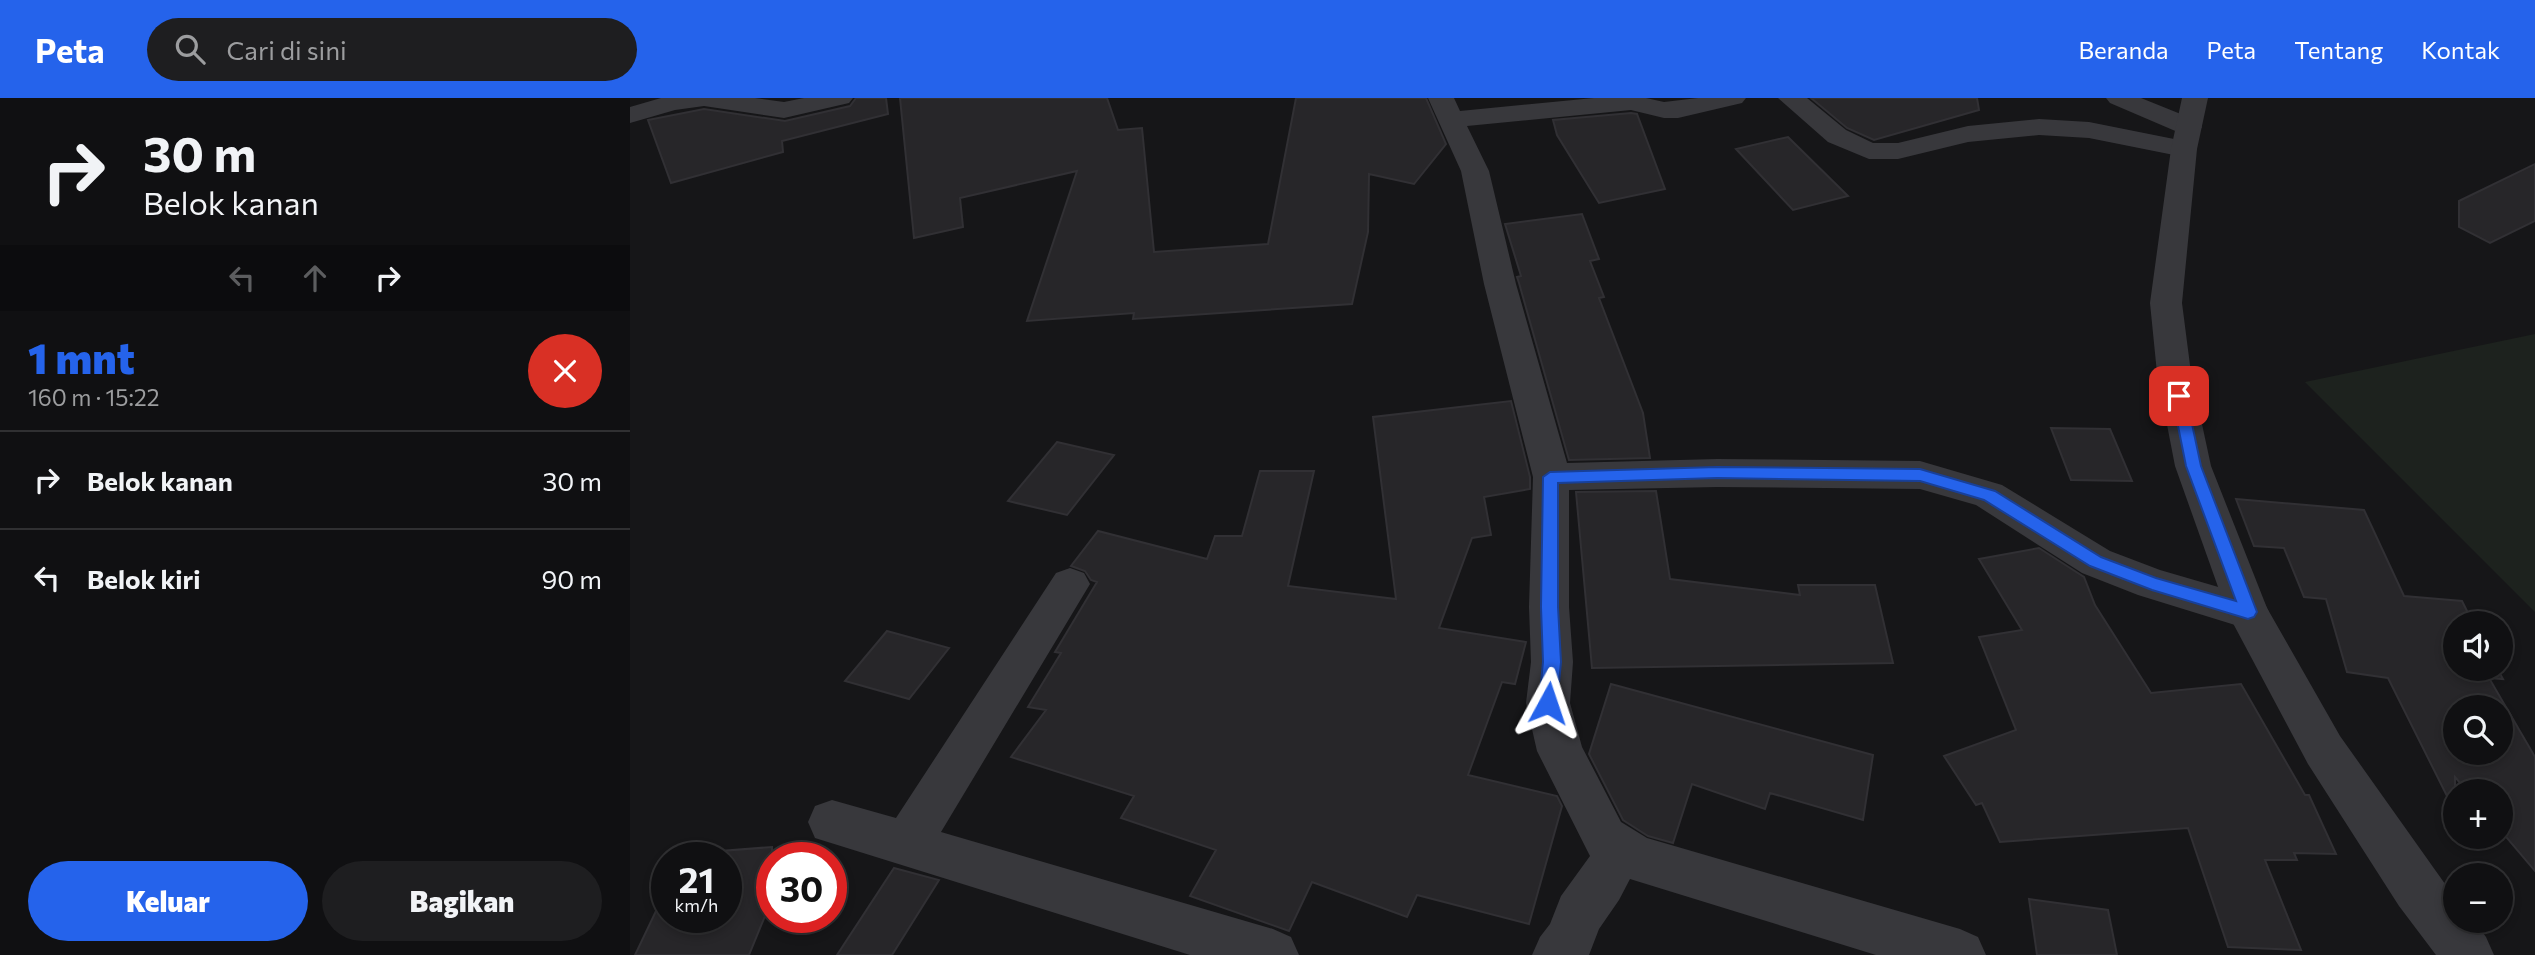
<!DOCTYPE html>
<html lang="id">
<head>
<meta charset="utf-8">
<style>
  :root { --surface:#101012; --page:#1e1e20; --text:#f1f3f6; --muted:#9c9d9f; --line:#303032; --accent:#2563eb }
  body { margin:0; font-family:Commissioner,sans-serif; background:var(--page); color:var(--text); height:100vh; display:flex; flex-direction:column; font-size:26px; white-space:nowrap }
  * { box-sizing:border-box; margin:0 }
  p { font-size:23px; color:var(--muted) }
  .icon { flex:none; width:38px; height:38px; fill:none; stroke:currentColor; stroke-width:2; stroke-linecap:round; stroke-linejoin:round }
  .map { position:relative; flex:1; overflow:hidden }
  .panel { display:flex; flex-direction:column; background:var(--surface); width:630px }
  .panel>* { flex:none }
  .banner { background:#101012; color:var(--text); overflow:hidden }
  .fabs { position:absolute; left:1813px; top:513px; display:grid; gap:14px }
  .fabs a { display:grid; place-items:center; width:70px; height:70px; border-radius:50%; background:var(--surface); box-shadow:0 4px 10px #0003,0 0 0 2px var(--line); font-size:35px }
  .speed { position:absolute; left:21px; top:744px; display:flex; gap:14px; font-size:35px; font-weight:700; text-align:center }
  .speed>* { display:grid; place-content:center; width:91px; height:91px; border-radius:50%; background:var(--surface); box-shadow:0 4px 10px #0003,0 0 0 2px var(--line); line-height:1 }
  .speed small { font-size:18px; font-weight:400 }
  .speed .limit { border:10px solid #d22; background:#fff; color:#111 }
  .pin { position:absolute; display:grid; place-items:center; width:60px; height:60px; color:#fff; margin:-30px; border-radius:14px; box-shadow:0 4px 10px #0006 }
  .me { position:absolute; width:77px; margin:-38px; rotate:5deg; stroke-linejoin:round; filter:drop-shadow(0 0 5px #0008) }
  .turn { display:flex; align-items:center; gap:24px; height:147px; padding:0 28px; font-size:32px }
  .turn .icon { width:91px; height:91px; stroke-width:2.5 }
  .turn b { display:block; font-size:49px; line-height:60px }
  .lanes { display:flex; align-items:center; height:66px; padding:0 28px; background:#0003; justify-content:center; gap:35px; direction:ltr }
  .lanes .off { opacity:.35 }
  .round { display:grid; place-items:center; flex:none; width:74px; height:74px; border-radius:37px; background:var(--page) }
  .overview { display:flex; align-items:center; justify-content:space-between; height:119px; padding:0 28px }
  h1 { font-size:42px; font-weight:800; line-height:52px; color:var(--accent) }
  .cta { display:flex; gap:14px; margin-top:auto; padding:14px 28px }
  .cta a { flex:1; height:80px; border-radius:42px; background:var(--accent); color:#fff; font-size:28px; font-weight:800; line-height:80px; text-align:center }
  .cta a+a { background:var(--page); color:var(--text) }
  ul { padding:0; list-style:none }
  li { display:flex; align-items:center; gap:21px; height:98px; padding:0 28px; border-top:2px solid var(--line) }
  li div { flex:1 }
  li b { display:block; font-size:26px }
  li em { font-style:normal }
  header { display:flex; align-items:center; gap:42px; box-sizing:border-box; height:98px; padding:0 35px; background:var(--accent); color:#fff }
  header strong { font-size:33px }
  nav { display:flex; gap:38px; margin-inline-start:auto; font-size:24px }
  .search { width:490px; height:63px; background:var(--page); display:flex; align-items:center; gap:18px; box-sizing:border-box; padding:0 24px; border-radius:38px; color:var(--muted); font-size:26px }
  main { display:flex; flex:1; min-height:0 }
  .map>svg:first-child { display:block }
</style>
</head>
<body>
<header>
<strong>Peta</strong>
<div class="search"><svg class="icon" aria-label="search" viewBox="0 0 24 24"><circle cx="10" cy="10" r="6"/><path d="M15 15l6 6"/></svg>Cari di sini</div>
<nav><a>Beranda</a><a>Peta</a><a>Tentang</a><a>Kontak</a></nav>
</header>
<main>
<section class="panel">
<div class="banner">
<div class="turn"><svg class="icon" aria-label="right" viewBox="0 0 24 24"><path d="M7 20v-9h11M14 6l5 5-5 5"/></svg><div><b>30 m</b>Belok kanan</div></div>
<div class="lanes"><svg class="icon off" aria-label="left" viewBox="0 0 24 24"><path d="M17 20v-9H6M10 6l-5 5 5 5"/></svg><svg class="icon off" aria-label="ahead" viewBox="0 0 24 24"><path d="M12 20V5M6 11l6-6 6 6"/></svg><svg class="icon" aria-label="right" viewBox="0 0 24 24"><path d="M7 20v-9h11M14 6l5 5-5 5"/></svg></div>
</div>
<div class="overview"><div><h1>1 mnt</h1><p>160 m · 15:22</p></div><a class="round" style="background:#d93025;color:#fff"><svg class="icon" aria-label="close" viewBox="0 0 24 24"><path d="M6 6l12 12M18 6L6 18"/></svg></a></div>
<ul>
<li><svg class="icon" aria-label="right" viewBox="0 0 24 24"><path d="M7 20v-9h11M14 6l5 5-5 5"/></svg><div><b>Belok kanan</b></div><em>30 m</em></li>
<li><svg class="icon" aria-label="left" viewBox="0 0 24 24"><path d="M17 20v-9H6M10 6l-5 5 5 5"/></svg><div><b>Belok kiri</b></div><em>90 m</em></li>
</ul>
<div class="cta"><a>Keluar</a><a>Bagikan</a></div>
</section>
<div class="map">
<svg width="1905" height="857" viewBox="0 0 1905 857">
  <rect width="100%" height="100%" fill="#161618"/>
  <path fill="#1d221e" d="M1905 236V514L1675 284Z"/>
  <path fill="#272629" stroke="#313034" stroke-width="2" fill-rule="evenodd" d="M226 0H256L258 16 152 43 153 54 41 85 18 22 74 11 155 23 220 8Z
    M270 0H477L488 32 512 30 524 154 638 146 666 0H796L816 46 784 86 739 76 738 134 722 206 503 221 504 215 397 223 447 73 330 100 333 129 284 140Z
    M1181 0H1347L1349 12 1244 42 1217 30Z
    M1001 15 1007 16 1035 91 969 105 927 37 923 22Z
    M1158 39 1218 98 1163 112 1106 51Z
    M1905 66V123L1860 145 1829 129V103Z
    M952 116 969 161 960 163 974 199 969 200 1013 315 1020 360 939 362 889 185 887 179 891 178 875 126Z
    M881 303 900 379V391L854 399 861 437 842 440 809 530 896 544 885 586 872 584 838 677 927 698 932 708 899 826 787 797 777 819 682 784 659 833 560 798 586 752 491 720 504 698 381 659 416 612 398 609 431 555 425 554 467 484 461 482 455 473 441 468 468 433 577 461 585 438H612L630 373H684L658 488 766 501 743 319Z
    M1421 330 1480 331 1502 383 1441 382Z
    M427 344 484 357 437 417 378 403Z
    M1026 393 1040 481 1170 497 1168 487H1245L1263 565 962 570 946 394Z
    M1606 401 1734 412 1774 498 1832 503 1843 525H1825V570H1867L1873 581 1859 580 1905 659V773L1871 733V693H1837L1825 679V714L1758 580 1717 574 1696 501 1674 499 1654 450 1624 448ZM1825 609H1871V654H1825Z
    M1409 450 1454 479 1465 507 1521 595 1611 586 1675 697H1679L1706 756 1664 755 1667 762H1635L1671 852 1598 849 1558 730 1370 744 1352 705 1346 707 1314 658 1386 632 1349 539 1392 532 1349 461Z
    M257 533 319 550 279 601 215 583Z
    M981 586 1243 657 1233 722 1140 695 1135 711 1062 686 1043 745 1018 738 993 722 959 656Z
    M142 749V801L119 857H5L37 790V819H96V760H51L52 756Z
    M264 770 309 782 262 857H207Z
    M1399 801 1478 812 1487 857H1407Z"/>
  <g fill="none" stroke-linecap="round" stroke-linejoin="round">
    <path fill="#38383c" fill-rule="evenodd" d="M31 0H125L154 4 174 0H223L219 5 154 20 74 8 45 12 0 25V9Z
      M798 0H824L830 13 964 0H1016L1034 4 1068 0H1116L1112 5 1048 20H1034L1001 12 837 28 859 73 886 186 937 365 1087 361 1290 363 1372 387 1480 453 1530 472 1633 502 1639 514 1633 526 1618 531 1508 497 1452 475 1346 407 1290 391 1087 389 939 392V509L943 564 940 605 952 649 991 724 1017 740 1330 831 1348 839 1356 857H1246L1000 781 989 802 969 831 959 857H902L910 839 920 826 931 798 960 758 907 653 896 605 901 564 899 509 903 379 854 186 831 73Z
      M1148 0H1177L1216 32 1243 45H1268L1338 28 1409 21 1459 24 1564 45 1567 51 1564 57 1554 59 1459 40 1409 37 1338 44 1268 61H1239L1198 44Z
      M1476 0H1511L1568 23 1572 29 1568 35 1559 37 1550 35 1480 5Z
      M440 470 454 475 460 486 311 734 643 831 661 839 669 857H560L185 740 178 724 185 708 202 702 266 720 426 475Z"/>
    <path fill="#38383c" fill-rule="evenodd" d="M1552 0H1578L1567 51 1552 205 1561 275 1581 368 1637 510 1710 638 1825 800V822H1843L1856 839 1864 857H1806L1769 808 1678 666 1597 514 1545 368 1527 275 1520 205 1541 51Z"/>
  </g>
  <path fill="#2563eb" stroke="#184099" stroke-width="2" d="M1549 293 1556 298 1571 368 1627 514 1624 519 1618 521 1522 492 1460 468 1354 402 1290 383 1087 380 928 385V509L931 564 927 605 925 611 918 613 912 611 909 605 913 564 911 509 913 379 920 374 1087 369 1290 371 1365 393 1471 459 1526 480 1606 503 1556 368 1542 298Z"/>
</svg>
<div class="fabs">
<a><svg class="icon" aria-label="sound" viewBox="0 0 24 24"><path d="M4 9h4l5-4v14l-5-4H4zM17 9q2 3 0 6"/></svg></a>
<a><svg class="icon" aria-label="search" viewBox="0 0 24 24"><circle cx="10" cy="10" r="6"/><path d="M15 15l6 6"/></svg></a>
<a>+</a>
<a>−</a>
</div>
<div class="speed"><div>21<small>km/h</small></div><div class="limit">30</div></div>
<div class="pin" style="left:1549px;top:298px;background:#d93025"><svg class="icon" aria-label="arrive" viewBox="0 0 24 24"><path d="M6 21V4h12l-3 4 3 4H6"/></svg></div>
<svg class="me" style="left:918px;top:605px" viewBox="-20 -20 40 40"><path d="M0-17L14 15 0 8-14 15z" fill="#2563eb" stroke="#fff" stroke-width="4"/></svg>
</div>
</main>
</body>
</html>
